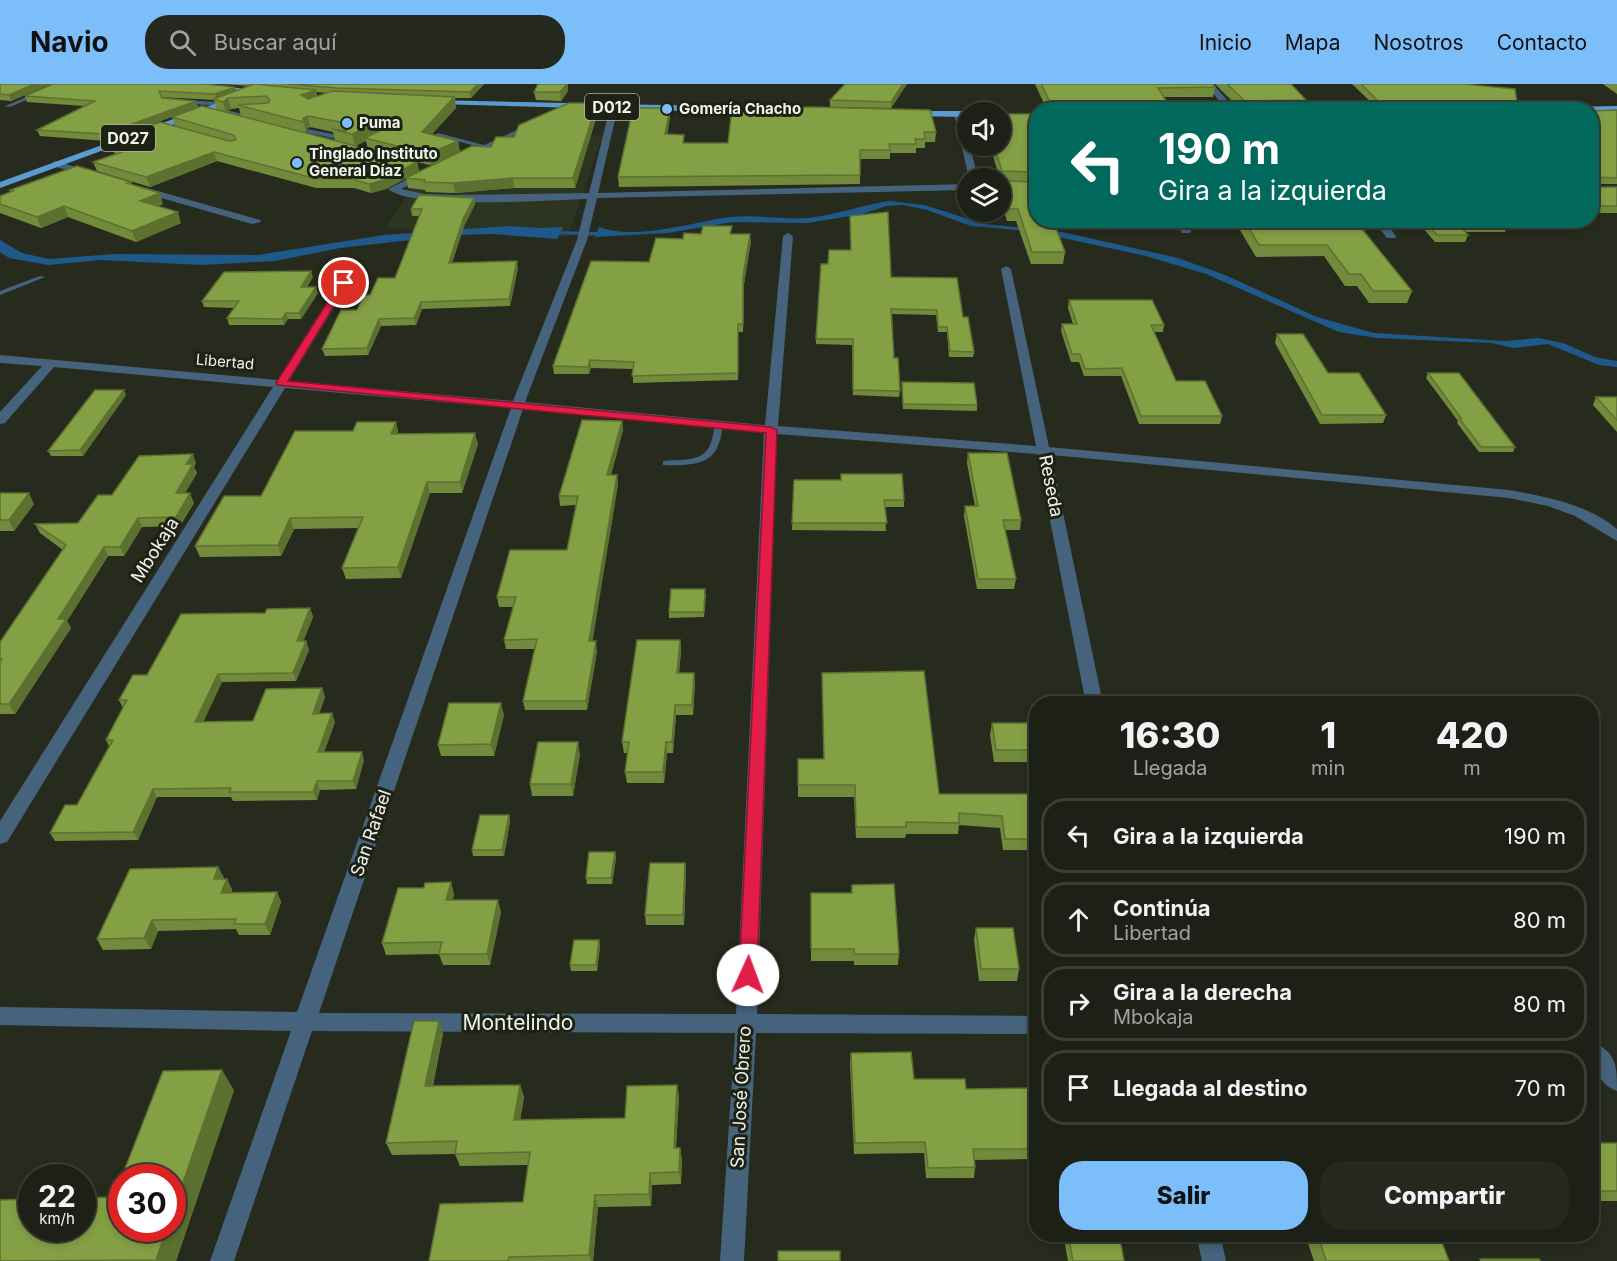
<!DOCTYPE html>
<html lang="es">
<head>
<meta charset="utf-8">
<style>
  :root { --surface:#1d2016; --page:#25281f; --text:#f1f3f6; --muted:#a0a3a1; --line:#3b3e35; --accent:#7cbef9 }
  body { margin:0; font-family:Inter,sans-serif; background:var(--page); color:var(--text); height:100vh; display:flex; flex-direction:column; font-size:22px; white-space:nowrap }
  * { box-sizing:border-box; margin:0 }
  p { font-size:20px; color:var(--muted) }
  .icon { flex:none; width:33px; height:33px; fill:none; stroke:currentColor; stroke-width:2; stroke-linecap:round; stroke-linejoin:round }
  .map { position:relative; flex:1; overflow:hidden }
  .sheet { position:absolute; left:1029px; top:612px; width:570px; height:546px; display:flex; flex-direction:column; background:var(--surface); border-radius:24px; box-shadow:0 3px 9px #0003,0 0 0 2px var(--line) }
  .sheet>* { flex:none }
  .guide { position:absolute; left:1029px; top:18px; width:570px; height:126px; border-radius:24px; box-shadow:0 3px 9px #0003,0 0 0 2px var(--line); background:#00695c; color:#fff; overflow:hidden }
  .fabs { position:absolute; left:957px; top:18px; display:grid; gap:12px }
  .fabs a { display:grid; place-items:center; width:54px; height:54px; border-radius:50%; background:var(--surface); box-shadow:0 3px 9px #0003,0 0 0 2px var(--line); font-size:30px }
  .speed { position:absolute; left:18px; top:1080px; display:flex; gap:12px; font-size:30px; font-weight:700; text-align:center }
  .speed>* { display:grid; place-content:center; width:78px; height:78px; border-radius:50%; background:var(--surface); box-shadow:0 3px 9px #0003,0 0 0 2px var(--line); line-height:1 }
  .speed small { font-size:15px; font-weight:400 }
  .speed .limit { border:9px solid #d22; background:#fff; color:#111 }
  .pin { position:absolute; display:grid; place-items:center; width:51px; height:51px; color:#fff; margin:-26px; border:3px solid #fff; border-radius:50%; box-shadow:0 2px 6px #0007 }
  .me { position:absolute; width:66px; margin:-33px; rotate:2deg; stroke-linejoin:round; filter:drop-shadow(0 0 4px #0008) }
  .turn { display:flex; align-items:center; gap:21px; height:126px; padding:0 30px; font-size:27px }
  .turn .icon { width:78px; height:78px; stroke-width:2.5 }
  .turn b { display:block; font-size:42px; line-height:51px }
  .eta { display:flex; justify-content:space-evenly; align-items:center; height:102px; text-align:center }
  .eta b { font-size:36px; font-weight:800; line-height:42px }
  .action { display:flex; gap:12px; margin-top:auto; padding:12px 30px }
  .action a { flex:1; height:69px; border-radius:24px; background:var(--accent); color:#111; font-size:24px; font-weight:800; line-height:69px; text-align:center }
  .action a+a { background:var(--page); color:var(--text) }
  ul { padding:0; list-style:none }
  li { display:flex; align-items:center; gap:18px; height:75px; margin:0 12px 9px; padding:0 18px; border:3px solid var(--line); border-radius:24px }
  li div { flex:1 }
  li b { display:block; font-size:22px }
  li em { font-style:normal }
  header { display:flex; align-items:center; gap:36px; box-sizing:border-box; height:84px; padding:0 30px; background:var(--accent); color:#111 }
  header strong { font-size:28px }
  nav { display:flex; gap:33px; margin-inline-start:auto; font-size:21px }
  .search { width:420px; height:54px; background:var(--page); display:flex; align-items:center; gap:15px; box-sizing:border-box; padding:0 21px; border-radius:24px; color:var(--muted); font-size:22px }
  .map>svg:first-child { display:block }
</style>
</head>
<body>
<header>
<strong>Navio</strong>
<div class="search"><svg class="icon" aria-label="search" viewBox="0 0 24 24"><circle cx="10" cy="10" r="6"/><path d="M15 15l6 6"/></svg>Buscar aquí</div>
<nav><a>Inicio</a><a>Mapa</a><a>Nosotros</a><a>Contacto</a></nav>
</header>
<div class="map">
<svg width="1617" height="1177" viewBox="0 0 1617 1177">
  <rect width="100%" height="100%" fill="#272b1e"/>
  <path fill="#2d3420" d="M603 51 567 153 386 144 407 111 403 108 520 53Z"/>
  <path fill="#1e5989" d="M889 117 924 121 985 140 1062 148 1178 174 1225 191 1317 233 1374 249 1505 257 1539 254 1563 259 1595 273 1617 277V283L1599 281 1548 260 1514 264 1491 259 1377 254 1339 248 1206 190 1146 172 1031 147 971 142 927 126 903 121 886 122 862 130 808 139 733 138 668 149 595 153 599 143C637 157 691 138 730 133 756 130 782 136 808 134 836 131 862 121 889 117Z
    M508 142 540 144 563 143 557 155 493 150 455 151 340 164 275 177 202 181 101 176 48 181 9 174 0 168V156L22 169 49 175 114 170 258 171 384 151Z"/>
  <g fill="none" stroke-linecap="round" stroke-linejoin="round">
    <path fill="#1e5989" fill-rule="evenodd" d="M548 147 606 148 609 150 606 152 550 150 548 149Z"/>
    <path fill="#45637d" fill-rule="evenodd" d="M57 0H64L10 23 5 22Z
      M180 16 218 18 221 20 218 22 182 19Z
      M210 22 255 33 256 34 253 36 208 25Z
      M528 41 530 42V44L474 70 471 68 479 63 435 51 438 49 484 61Z
      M292 42 347 53 350 55 347 57 290 45V43Z
      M40 192 45 193 0 211V207Z
      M716 339H719L723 341C719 369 712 379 683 381 676 381 670 382 663 381V377C677 375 701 379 709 363 713 356 713 347 716 339Z"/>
    <path fill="#45637d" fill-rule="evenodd" d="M1205 0H1213L1236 26H1227Z
      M614 20 618 23 598 109 968 100V106L597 114 587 156 525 318 765 341 783 152 788 149 793 152 778 342 1036 362 1001 185 1006 182 1011 185 1049 363 1509 406C1547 413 1587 420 1617 445V457L1575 432 1548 422 1509 414 1051 371 1103 620H1086L1037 370 777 350 757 930 1036 932V950L756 949 744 1177H720L735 949 312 947 234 1177H210L291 947 0 941V923L297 928 511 324 285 304 7 758 0 760V737L273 303 54 283 5 339 0 340V328L42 282 0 279V271L278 296 339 199 344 196 349 199 289 297 513 317 577 156 587 115C550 116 412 126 388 105L427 85 430 86V90L401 105 425 110 455 111 589 109 610 23ZM523 325 764 348 736 930 319 929Z
      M958 27 962 30 968 50V62H970L978 94H969L954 30Z
      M56 77 93 88 95 90 90 93 53 82V78Z
      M1000 100 1036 101V107L1000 106Z
      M140 102 260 136 261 138 252 140 137 107V103Z
      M1174 136H1184L1191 147 1190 149H1182Z
      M1373 136H1384L1396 152 1395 154H1387Z
      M1592 958C1617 968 1617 983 1617 1007 1597 1000 1590 977 1592 958Z
      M1196 1150H1220L1226 1177H1202Z"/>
    <path fill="#5c9bd1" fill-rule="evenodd" d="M178 0 255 5 268 0H280L265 7V10H257L0 104V98L245 9 182 2Z
      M432 16 754 23 758 26 754 29 435 20H432Z
      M1617 22V28L1568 26 1572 23Z
      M905 27H968L971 28H968V33L908 32 905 31Z"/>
  </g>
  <path fill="#728a3b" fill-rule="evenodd" d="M0 0H51L11 17 0 16Z
    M53 0 236 7 249 2 220 0H484L471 14H455L456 24 432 50 458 57 460 68 491 63 597 19 598 28 575 104H514L455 109 426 108 425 106 408 104 406 94 448 74 430 81 417 78 419 87 386 105 371 109 354 104H316L217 77 150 103 97 87 93 78 115 70 113 65 132 58H130L127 50 175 42 172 33 217 26 214 16 161 13 196 17 198 23 107 57 40 52 37 46 84 22 27 18 25 12ZM316 8 328 9 317 12ZM239 24 241 32 226 28 231 25ZM310 43 333 48 335 56 355 62 366 57 368 65 306 49V45Z
    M538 0H568V7L561 17 536 16 534 8Z
    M845 0H907L891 24 830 23V16Z
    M1035 0H1213L1215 3 1213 13H1164L1172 26H1047Z
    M1215 0H1291L1306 16 1304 26H1241Z
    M1352 0H1463L1518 26H1379Z
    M1603 0H1617V10Z
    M930 26 936 48 935 58H925V64H916V69H890V75H860V100L619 103 618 93 670 33 667 50 684 51V59H728Z
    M1617 26V100H1593V101L1595 103H1617V129H1592V27Z
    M1002 30H1036V136L1065 168 1063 180H1031L1016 137H1007L1000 115 1001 101H1005V98H1001L990 62H1000Z
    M131 98 132 101 163 120 158 122 181 139 136 158 68 133 41 144 0 129V112L11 108 10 106Z
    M475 120 464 142 452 179 518 184 510 222 422 225 416 241 381 242 368 271 325 272 322 265 370 211 395 194 419 132H412L411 125Z
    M1234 136H1351L1412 207 1407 219H1369L1357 202H1345L1324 172 1256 173Z
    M1416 136H1503L1507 141 1505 148H1465L1468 151 1465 158H1435Z
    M732 150 751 157 744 200 743 248H738V296L633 299V285L591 284 589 290H554L553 282 683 155Z
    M313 193 307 203 318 209 301 235H288L284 241H229L227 234 234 224 204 223 202 217Z
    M891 193 963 233 974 268 973 273H949L947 248H938L936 231 892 230 894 274 900 307 899 313 853 311 852 261 816 260V255Z
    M1069 216 1164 241 1163 248H1154L1176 297 1222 332 1220 340H1139L1121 292H1084L1079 278H1071L1061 247 1062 240H1073L1068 224Z
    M1277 250 1328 289 1386 331 1383 339 1320 340 1275 259Z
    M1428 289 1515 363 1513 368H1479L1457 339 1458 337 1426 294Z
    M902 303 977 321V327L903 325Z
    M126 311 83 372H51L48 367Z
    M1596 313H1617V348L1593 321Z
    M622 337 623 346 611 391H617L618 400 592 557 597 567 587 626H525L523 617 535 565H506L504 556 513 523H499L497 513 567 466 576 421 560 422 559 412Z
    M396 338 398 348V350L478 360 462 409H430L401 494 346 495 342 484 358 444 294 445 281 472 200 473 195 462 261 412 353 347Z
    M968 369 1021 436 1020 446H1005L1016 495 1014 505H977L964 432 965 422H975L967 379Z
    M196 379 194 383 197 389 185 409 194 419 180 442 142 443 124 472H108L67 537 71 544 15 630H0V558L63 466 40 449 35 440 78 439 112 411Z
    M794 396 904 416V423H885L886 447 792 446Z
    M0 409 34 420 14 447H0Z
    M706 510 704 533 669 534V528Z
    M310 524 313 533 303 557H306L309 566 296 597 222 598 203 638 253 637 322 604 325 613 319 630 335 638 324 668 364 676 356 705 320 706 317 716 233 717 231 713H157L138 756 55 757 50 749 77 721 109 662 106 656 123 624 119 616 147 591 265 529Z
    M680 556 681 566 679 589H694L695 600 693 631H676L673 669H667L664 699H627L625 688 628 669H624L622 658Z
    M504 631 494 672H441L438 661Z
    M992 639 1036 665 1035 678H994L990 651Z
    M580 670 573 712H532L530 700Z
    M798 675 939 710H1036V766H1003L1000 744 959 741 958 750H906L905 754H856L854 713H798Z
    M509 731 510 737 504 772H473L472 766Z
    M615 768 616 774 612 800H587L586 794Z
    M685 779 686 789 684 841H646L645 831Z
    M218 783 224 794 223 795H227L232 806 231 809 277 808 281 818 270 851H239L236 845 158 847 151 865 103 866 97 855Z
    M852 801 899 870 898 881H854V877H811V809H851Z
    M454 810 453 816 501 828 490 881H443L439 870 386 871 382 859Z
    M976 844 1019 885 1017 897H979L974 856Z
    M600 862 597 887H571L570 881Z
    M439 937 443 950 433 1002 520 1001 524 1013 520 1036 625 1034 677 1001 679 1013 676 1064H680L682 1076 681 1100 652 1101 651 1122 598 1123 593 1177H429L523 1118 528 1081 460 1082 455 1070 392 1071 386 1059Z
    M851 969 914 995 966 1005 1036 1026V1075L975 1076V1083L974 1094H926L924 1069 854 1070 850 980Z
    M234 1006 176 1177H0L114 1113Z
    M1592 1058V1059H1617V1117H1592Z
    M1063 1150H1119L1124 1177H1068Z
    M1305 1150H1439L1449 1177H1314Z"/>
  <path fill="#5c7030" d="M34 0H51L11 17 9 11Z
    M478 0H484L471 14 470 8Z
    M567 0H568V7L561 17 560 8Z
    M903 0H907L891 24V18Z
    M235 3 237 9 217 17 215 10Z
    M316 6 318 17 304 22 301 11Z
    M454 13 456 24 424 59 422 48Z
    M228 14 231 25 226 29 223 18Z
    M196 17 198 23 107 57 104 50Z
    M597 19 598 28 575 104 573 94Z
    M670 24V33L666 60 665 50Z
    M308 32 310 43 306 45V49L303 34Z
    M396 32 398 43 365 54 366 57 355 62 352 50Z
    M458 57 460 69 430 81 428 70Z
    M214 68 217 77 150 103 146 93Z
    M417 78 419 87 386 105 371 109 369 100Z
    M513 94 514 104 455 109 453 99Z
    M160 109 163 120 144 128 140 117Z
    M474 114 475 120 464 142 450 186 449 179 463 135Z
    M64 122 68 133 41 144 37 133Z
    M178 128 181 139 136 158 132 147Z
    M750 150 751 157 744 200 743 248V192Z
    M517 177 518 184 510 222 509 215Z
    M311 187 313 193 302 209 301 203Z
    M316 203 318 209 301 235 299 229Z
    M421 218 422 225 416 241 414 234Z
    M286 229 288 235 284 241 282 235Z
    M379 235 381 242 368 271 367 264Z
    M590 276 591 284 589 290 588 283Z
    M124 306 126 311 83 372 80 366Z
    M622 337 623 346 608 400 607 391Z
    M396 338 398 348 393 361 391 350Z
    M475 349 478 360 462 409 460 398Z
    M193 370 196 379 194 383 197 389 179 419 176 409 186 380Z
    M617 391 618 400 591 567 589 557Z
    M427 398 430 409 401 494 398 483Z
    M29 409 34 420 14 447 9 436Z
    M190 409 194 419 180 442 176 433Z
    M138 434 142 443 124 472 120 463Z
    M290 434 294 445 281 472 278 461Z
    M104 463 108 472 67 537 71 544 15 630 9 620 58 535Z
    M310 524 313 533 300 566 297 557Z
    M680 556 681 566 678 600 677 589Z
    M306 557 309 566 296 597 293 589Z
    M596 557 597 567 587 626 586 617Z
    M694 589 695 600 693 631 692 621Z
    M218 590 222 598 199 647 195 638Z
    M322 604 325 613 316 638 313 630Z
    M501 619 504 631 494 672 491 660Z
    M675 621 676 631 673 669 672 658Z
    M332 629 335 638 321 677 318 668Z
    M578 658 580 670 573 712 571 700Z
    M666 658 667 669 664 699 663 688Z
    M362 668 364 676 356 705 353 697Z
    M317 697 320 706 317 716 313 708Z
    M153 705 157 713 138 756 133 748Z
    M509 731 510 737 504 772 502 766Z
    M615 768 616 774 612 800 611 794Z
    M685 779 686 789 684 841 683 831Z
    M218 783 224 794 219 806 214 795Z
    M227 795 232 806 227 820 221 809Z
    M451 798 454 810 450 828 446 816Z
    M277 808 281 818 270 851 265 840Z
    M498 816 501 828 490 881 487 870Z
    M152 836 158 847 151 865 144 854Z
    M599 856 600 862 597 887 596 881Z
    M439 937 443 950 430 1014 425 1002Z
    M222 986 234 1006 176 1177H157L156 1176 167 1144H172V1130Z
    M520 1001 524 1013 518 1048 514 1036Z
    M677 1001 679 1013 675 1076 674 1064Z
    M680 1064 682 1076 681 1100 679 1088Z
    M650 1089 652 1101 651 1122 649 1110Z
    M595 1111 598 1123 593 1177H591L589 1171Z"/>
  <path fill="#84a045" stroke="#5c7030" stroke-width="1.5" d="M0 0H34L9 11 0 10Z
    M53 0H205L235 3 215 10 159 7 162 14 196 17 104 50 37 46 95 17 25 12Z
    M254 0 316 6 301 11 308 15 333 7 454 13 422 48 458 57 428 70 365 54 398 38 400 36 396 32 352 50 332 45 346 47 349 43 345 39 308 32 303 34V38L238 21 268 19 270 16 266 12 228 14 223 18 214 15Z
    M288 0H478L470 8 337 4Z
    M538 0H567L560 8H534Z
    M845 0H903L891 18 830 16Z
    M1041 0H1213L1215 3 1158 4 1172 26H1054Z
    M1227 0H1291L1306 16 1245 17Z
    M1361 0H1463L1515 5 1518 26H1387Z
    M569 19H597L573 94H513L453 99 424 98 425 96 406 94 472 62 491 63 496 53H514L519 41Z
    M202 22 417 78 384 96 369 100 352 95 313 94 214 68 146 93 93 78 122 68 113 65 152 51 127 50 160 38 229 57 236 56 234 51 172 33Z
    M813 23 930 26 936 48H924L925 55H915L916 60H889L890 66H860V91L618 93 633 24H670L665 50 684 51 683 59H728L732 24Z
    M1617 26V94L1595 93 1593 101 1595 103H1617V122H1592V27Z
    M1002 30H1036V88L1002 87 994 62H1000V34H1003Z
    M77 82 131 98 127 99 160 109 140 117 178 128 132 147 64 122 37 133 0 120V112L13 107 10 106Z
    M1005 97 1036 98V136H1053L1065 168H1032L1018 125H1009L1001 101H1006Z
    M419 111 474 114 463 135 449 179 517 177 509 215 421 218 414 234 379 235 367 264 322 265 341 226H357L364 211H370L378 194H395L422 125H411Z
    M888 128 891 193 957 194 963 233H968L974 268 950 267 947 243H938L937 226 891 225 894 274H898L900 307 853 306V255H816L821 180H828L829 166H851L850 132Z
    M1244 136H1351L1358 145H1362L1412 207H1373L1361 190H1349L1327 161H1259Z
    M1425 136H1503L1507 141H1459L1468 151H1437Z
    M703 142H732L730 150H750L743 192V240H738V289L632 292 634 278 590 276 588 283 553 282 591 177 649 178 656 154 683 155 684 149 701 150Z
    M311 187 301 203H316L299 229H286L282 235 227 234 239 217H202L224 188Z
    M1069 216H1152L1164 241H1151L1176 297H1205L1222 332H1141L1122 284 1085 285 1080 270H1072L1062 240H1077Z
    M1277 250H1303L1328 289H1359L1386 331H1322Z
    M1428 289H1459L1515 363H1481L1459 334H1461Z
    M902 298 974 299 977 321 903 320Z
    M95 306H124L80 366 48 367Z
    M1596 313H1617V336Z
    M582 336 622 337 607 391H617L589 557H596L586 617H523L537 555 504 556 516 513H497L510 466H567L578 412H559Z
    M357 338H396L391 350 475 349 460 398H427L398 483 342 484 363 433 290 434 278 461 195 462 224 412H261L295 347H353Z
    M968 369H1007L1021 436H1003L1016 495H978L965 422H978Z
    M193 370 186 380H193L176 409H190L176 433 138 434 120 463H104L58 535H66L9 620H0V578L2 575H0V558L66 461 35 440 78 439 98 411H112L139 372Z
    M841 390H902L904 416H884L887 439H792L794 396H841Z
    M0 409H29L9 436H0Z
    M671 505H705L704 528H669Z
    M310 524 297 557H306L293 589 218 590 195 638 253 637 266 605 322 604 313 630 332 629 318 668H362L353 697H317L313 708H229L231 704 153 705 133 748 50 749 65 721H77L113 656H106L127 616H119L133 591H147L181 530 265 529 267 525Z
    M637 556H680L677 589H694L692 621H675L672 658H666L663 688H625L629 658H622Z
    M924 587 939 710H1036V755H1005L1002 732 959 729V739L906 738V743H856L855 701H798V675H824L822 589Z
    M449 619H501L491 660 438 661Z
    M992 639H1031L1036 666H996Z
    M538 658H578L571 700H530Z
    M480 731H509L502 766H472Z
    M589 768H615L611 794H586Z
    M650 779H685L683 831H645Z
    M218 783 214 795H227L221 809 277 808 265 840H234L236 835 152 836 144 854 97 855 130 785Z
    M451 798 446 816H498L487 870H439L442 858 382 859 398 804H424L425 799Z
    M894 800 899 870H854V865H811V809H852V801Z
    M976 844H1013L1019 885H981Z
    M574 856H599L596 881H570Z
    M414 937H439L425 1002 520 1001 514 1036 625 1034 627 1002 677 1001 674 1064H680L679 1088 650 1089 649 1110 595 1111 589 1171 509 1173 508 1177H429L440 1120 523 1118 530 1068 455 1070 457 1057 386 1059Z
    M911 968 914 995H965L966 1005 1033 1004 1036 1026V1065H973L975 1083 928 1084 925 1058 855 1059 851 969Z
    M222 986 172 1130V1094H122V1144H167L156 1176 0 1177V1116L32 1115V1144H82V1114L114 1113 163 987Z
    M1592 1058V1059H1617V1107H1592Z
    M1068 1150H1119L1124 1177H1073Z
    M1318 1150H1439L1449 1177H1326Z
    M778 1167H840V1177H778Z
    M1480 1175H1539L1540 1177H1481Z"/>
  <path fill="#e11d48" stroke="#92132f" stroke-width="1.5" d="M341 197 348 199 288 297 771 343 777 346 757 891 754 897 748 899 742 897 739 891 766 349 277 301 276 299Z"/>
  <g fill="#7cbef9" stroke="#1d2215" stroke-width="2">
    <circle cx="667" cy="25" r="6"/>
    <circle cx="347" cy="39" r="6"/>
    <circle cx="297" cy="79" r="6"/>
  </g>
  <g text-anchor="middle" stroke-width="6" stroke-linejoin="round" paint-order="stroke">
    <g font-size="15" font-weight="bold" fill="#f0f3ea" stroke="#1d2215" text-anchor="start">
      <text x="679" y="30">Gomería Chacho</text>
      <text x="359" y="44">Puma</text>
      <text x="309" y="75">Tinglado Instituto<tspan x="309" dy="17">General Díaz</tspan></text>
    </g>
    <g font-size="15" fill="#f0f3ea" stroke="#1d2215">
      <text transform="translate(225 278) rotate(5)" y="5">Libertad</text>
    </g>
    <g fill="#1d2215" stroke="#b1b4aa" stroke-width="1.5">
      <rect x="585" y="10" width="54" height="26" rx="4.5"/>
      <rect x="101" y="41" width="54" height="26" rx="4.5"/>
    </g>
    <g font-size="16" font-weight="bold" fill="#f0f3ea">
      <text x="612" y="29">D012</text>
      <text x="128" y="60">D027</text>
    </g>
    <g font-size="18" fill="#f0f3ea" stroke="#1d2215">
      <text transform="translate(1051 402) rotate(79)" y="6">Reseda</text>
      <text transform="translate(155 466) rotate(-58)" y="6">Mbokaja</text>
      <text transform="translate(371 749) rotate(-71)" y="6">San Rafael</text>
      <text transform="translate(741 1013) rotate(-87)" y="6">San José Obrero</text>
    </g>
    <g font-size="21" fill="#f0f3ea" stroke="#1d2215">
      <text x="518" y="946">Montelindo</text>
    </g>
  </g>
</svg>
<div class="fabs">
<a><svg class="icon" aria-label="sound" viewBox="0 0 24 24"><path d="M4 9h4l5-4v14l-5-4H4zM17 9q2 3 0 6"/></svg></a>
<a><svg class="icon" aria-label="layers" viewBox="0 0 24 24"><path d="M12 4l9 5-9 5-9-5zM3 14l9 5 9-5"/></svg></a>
</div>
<div class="speed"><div>22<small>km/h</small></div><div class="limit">30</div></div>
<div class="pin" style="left:344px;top:199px;background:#d93025"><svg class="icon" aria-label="arrive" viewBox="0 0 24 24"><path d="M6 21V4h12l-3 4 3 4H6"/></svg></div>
<svg class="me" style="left:748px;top:891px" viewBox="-20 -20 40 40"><circle r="19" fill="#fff"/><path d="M0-13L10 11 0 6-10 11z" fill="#e11d48"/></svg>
<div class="guide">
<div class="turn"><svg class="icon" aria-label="left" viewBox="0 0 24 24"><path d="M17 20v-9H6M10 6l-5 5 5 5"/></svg><div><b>190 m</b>Gira a la izquierda</div></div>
</div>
<section class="sheet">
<div class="eta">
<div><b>16:30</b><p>Llegada</p></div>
<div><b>1</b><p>min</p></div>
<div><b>420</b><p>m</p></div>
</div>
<ul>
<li><svg class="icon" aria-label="left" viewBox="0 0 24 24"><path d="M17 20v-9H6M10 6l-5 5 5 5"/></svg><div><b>Gira a la izquierda</b></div><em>190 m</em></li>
<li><svg class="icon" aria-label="ahead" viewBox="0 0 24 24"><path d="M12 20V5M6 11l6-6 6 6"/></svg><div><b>Continúa</b><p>Libertad</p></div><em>80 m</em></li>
<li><svg class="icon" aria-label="right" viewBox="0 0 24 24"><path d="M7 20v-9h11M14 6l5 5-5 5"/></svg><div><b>Gira a la derecha</b><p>Mbokaja</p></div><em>80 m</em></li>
<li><svg class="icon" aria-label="arrive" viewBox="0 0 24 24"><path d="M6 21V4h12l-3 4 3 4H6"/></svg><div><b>Llegada al destino</b></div><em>70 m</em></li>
</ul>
<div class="action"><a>Salir</a><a>Compartir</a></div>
</section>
</div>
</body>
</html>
